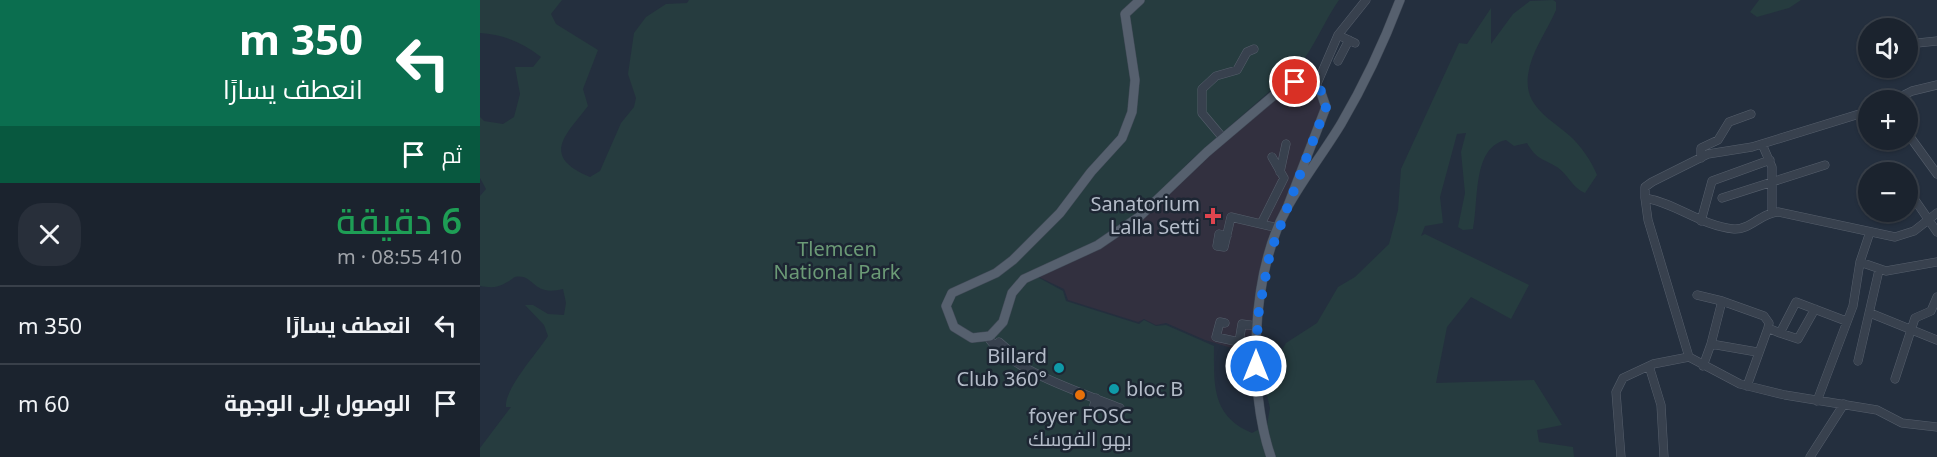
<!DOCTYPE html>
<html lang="ar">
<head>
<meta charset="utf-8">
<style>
  :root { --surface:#1b232e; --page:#282f3a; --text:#f1f3f6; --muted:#a0a4aa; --line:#39404a }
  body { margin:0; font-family:"Noto Sans",Cairo,sans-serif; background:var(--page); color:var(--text); direction:rtl; height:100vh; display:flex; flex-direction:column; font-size:22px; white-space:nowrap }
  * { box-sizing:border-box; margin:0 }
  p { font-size:20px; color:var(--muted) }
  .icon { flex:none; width:33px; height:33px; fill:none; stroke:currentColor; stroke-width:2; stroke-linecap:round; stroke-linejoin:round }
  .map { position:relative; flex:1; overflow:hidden; direction:ltr }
  .drawer { display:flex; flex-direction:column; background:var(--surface); width:480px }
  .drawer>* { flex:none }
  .banner { background:#0b6e4f; color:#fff; overflow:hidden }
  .buttons { position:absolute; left:1378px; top:18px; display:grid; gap:12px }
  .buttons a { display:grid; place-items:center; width:60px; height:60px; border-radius:50%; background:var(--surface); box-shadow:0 2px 4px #0004,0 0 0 2px var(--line); font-size:30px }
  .pin { position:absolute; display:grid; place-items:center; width:51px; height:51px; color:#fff; margin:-26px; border:3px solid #fff; border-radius:50%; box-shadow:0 2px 6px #0007 }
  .me { position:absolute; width:66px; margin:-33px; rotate:0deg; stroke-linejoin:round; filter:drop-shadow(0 0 4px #0008) }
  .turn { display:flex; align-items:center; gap:21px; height:126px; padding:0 18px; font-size:27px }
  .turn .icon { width:78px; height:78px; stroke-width:2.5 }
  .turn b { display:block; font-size:42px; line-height:51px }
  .then { display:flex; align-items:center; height:57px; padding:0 18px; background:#0003; gap:12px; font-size:22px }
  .round { display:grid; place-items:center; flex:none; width:63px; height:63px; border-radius:24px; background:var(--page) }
  .summary { display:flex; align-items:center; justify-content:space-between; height:102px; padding:0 18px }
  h1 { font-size:36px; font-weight:600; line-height:45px; color:#1e9e55 }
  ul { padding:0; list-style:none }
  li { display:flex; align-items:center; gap:18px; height:78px; padding:0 18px; border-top:2px solid var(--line) }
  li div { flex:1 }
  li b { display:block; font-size:22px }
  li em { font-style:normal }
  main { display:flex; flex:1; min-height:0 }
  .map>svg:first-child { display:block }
</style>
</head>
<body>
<main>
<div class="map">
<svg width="1457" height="457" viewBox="0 0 1457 457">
  <rect width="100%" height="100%" fill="#242f3e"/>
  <path fill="#32303f" d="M822 85 840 97 843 110 813 182 774 323 771 354 725 340 686 323 676 325 664 319 658 322 588 300 584 289 559 277 689 194 745 140 809 88Z"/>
  <path fill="#263c3f" d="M0 0H82L71 14 76 24 118 50 103 89 108 106C87 134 59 156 110 177L120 171 141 123 154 107 156 98 148 74 154 33 166 17 186 4 207 3 209 0H859C838 30 825 74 790 91L709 162 690 184 655 215 620 239 552 274 583 291 586 301 659 324 664 320 676 326 686 325 734 346C734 384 731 416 772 433L787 425 790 408 784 383 806 343 837 323 858 287 875 277 909 244 918 210 921 169 979 43 987 44 1011 8V44L1033 14 1050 1 1073 0 1076 2V10C1067 31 1051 52 1048 75 1044 107 1070 118 1090 136 1101 146 1112 162 1117 175L1105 193C1092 188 1088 174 1077 167 1062 158 1057 160 1047 143L1034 146 1026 140C992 147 999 201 993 229L983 230 978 227 985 193 981 152 986 133 977 134 960 197 963 223 945 226 941 236 945 234 1049 285 1031 319 991 297 967 327 956 383 1054 380 1082 425 1057 430 1059 442 1093 447 1094 457H0V448L31 407H26C24 389 58 352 68 336L64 325 45 305H53L68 314 84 315 86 303 83 289C51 297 55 273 35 277 34 277 29 282 27 282 18 288 11 288 0 286V196L6 189 0 178V117L4 121 23 124 34 117 40 94 35 67H53L61 57C43 43 23 34 0 33Z
    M1279 0H1321L1309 8 1277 17 1270 12Z"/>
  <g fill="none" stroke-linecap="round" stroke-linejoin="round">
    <defs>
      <path id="minor" d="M858 35 875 43
        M1428 44 1457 41
        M858 61 869 40
        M836 86 858 35 886 0
        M1414 100 1432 91 1457 85
        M1428 134 1457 174
        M743 138 722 113V89L736 76 757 70 767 52 774 49
        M1282 144 1292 167V213
        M1221 158V148L1238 140 1249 122 1271 114
        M1414 169 1416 172
        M800 172 806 144
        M1428 190 1457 232
        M1165 198V187L1172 182 1228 154 1272 147 1389 111
        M1242 198 1345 165
        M1221 221 1232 181 1290 160
        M781 224 804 178 792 157
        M747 236 739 234 737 246 744 247 751 217 798 228
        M1380 262 1406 271 1457 262
        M1217 295 1242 301 1231 344
        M1242 301 1284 316 1289 323 1288 328
        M1390 313 1457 340
        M745 323 740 322 736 337 759 342 762 324 777 326
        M1300 333 1318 339 1335 309
        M508 337C527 369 605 394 640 408L637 414 614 405 616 398
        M517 345 519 342 534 355 532 358
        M1209 357 1168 220 1165 198C1196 203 1221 226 1254 229 1270 230 1281 213 1298 212L1415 237 1434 231 1457 213
        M1378 361 1399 270
        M1169 366 1181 405 1184 457
        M1223 366 1231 344 1277 352
        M1415 379 1435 318 1451 311 1457 297
        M1267 386 1288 328 1300 333 1316 302 1366 321
        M1337 401 1373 306 1380 262 1390 232
        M1141 457 1136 392 1143 378 1173 364 1209 357 1260 384 1305 395 1397 410 1422 423 1457 427
        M1330 457 1364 404"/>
      <path id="major" d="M660 0 645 14 655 80 652 112 642 138 611 172 580 213 533 260 516 273 472 293 466 306 474 327 492 338 510 336 523 322 532 293 544 279 618 245 659 217 727 152 806 85 823 82 840 90 846 107 807 208
        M791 457C767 388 771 273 807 208 823 179 844 152 861 124 884 85 904 42 920 0"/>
    </defs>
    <use href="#minor" stroke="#565f6c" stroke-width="9"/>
    <use href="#major" stroke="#414a57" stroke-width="10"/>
    <use href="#minor" stroke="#38414e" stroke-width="8"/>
    <use href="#major" stroke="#56606e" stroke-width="9"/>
  </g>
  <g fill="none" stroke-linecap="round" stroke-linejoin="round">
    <path stroke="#1a73e8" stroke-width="10" stroke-dasharray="0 18" d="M776 366 778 316 790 253 846 107C846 89 833 81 815 82"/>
  </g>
  <path fill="#e0444e" stroke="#1d2633" stroke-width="2" d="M730 207h6v6h6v6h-6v6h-6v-6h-6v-6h6z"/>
  <g fill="#0f9aa8" stroke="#1d2633" stroke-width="2">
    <circle cx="579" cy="368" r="6"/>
    <circle cx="634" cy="389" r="6"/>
  </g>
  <circle fill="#e8710a" stroke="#1d2633" stroke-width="2" cx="600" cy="395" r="6"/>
  <g text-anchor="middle" stroke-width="5" stroke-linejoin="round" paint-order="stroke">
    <g font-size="20" fill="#b4bcc9" stroke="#1d2633" text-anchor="end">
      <text x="720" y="211">Sanatorium<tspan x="720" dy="23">Lalla Setti</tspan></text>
      <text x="567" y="363">Billard<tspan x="567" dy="23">Club 360°</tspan></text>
      <text x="646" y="396" text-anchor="start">bloc B</text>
      <text x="600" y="423" text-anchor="middle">foyer FOSC<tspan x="600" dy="23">بهو الفوسك</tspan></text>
    </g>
    <g font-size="20" fill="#6b9a76" stroke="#1d2633">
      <text x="357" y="256">Tlemcen<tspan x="357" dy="23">National Park</tspan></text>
    </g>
  </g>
</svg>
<div class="buttons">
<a><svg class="icon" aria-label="sound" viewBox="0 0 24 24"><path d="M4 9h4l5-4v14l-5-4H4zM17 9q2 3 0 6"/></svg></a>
<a>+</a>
<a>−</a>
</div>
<div class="pin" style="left:815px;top:82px;background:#d93025"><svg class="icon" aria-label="arrive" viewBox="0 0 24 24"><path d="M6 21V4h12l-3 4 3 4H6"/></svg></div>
<svg class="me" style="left:776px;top:366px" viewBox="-20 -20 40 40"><circle r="17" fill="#1a73e8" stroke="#fff" stroke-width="3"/><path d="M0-11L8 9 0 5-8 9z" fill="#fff"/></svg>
</div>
<section class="drawer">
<div class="banner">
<div class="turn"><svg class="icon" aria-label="left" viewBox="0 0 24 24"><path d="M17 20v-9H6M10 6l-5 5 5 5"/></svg><div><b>350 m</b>انعطف يسارًا</div></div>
<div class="then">ثم<svg class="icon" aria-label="arrive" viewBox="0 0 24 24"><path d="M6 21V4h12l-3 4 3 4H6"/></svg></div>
</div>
<div class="summary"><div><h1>6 دقيقة</h1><p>410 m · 08:55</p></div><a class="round"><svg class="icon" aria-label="close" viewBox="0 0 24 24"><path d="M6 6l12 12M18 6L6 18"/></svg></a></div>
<ul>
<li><svg class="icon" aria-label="left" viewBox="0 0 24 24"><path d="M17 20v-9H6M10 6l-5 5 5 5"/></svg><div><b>انعطف يسارًا</b></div><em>350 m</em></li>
<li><svg class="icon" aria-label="arrive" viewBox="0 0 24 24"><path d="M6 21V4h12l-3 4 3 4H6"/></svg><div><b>الوصول إلى الوجهة</b></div><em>60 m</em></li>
</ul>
</section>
</main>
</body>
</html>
